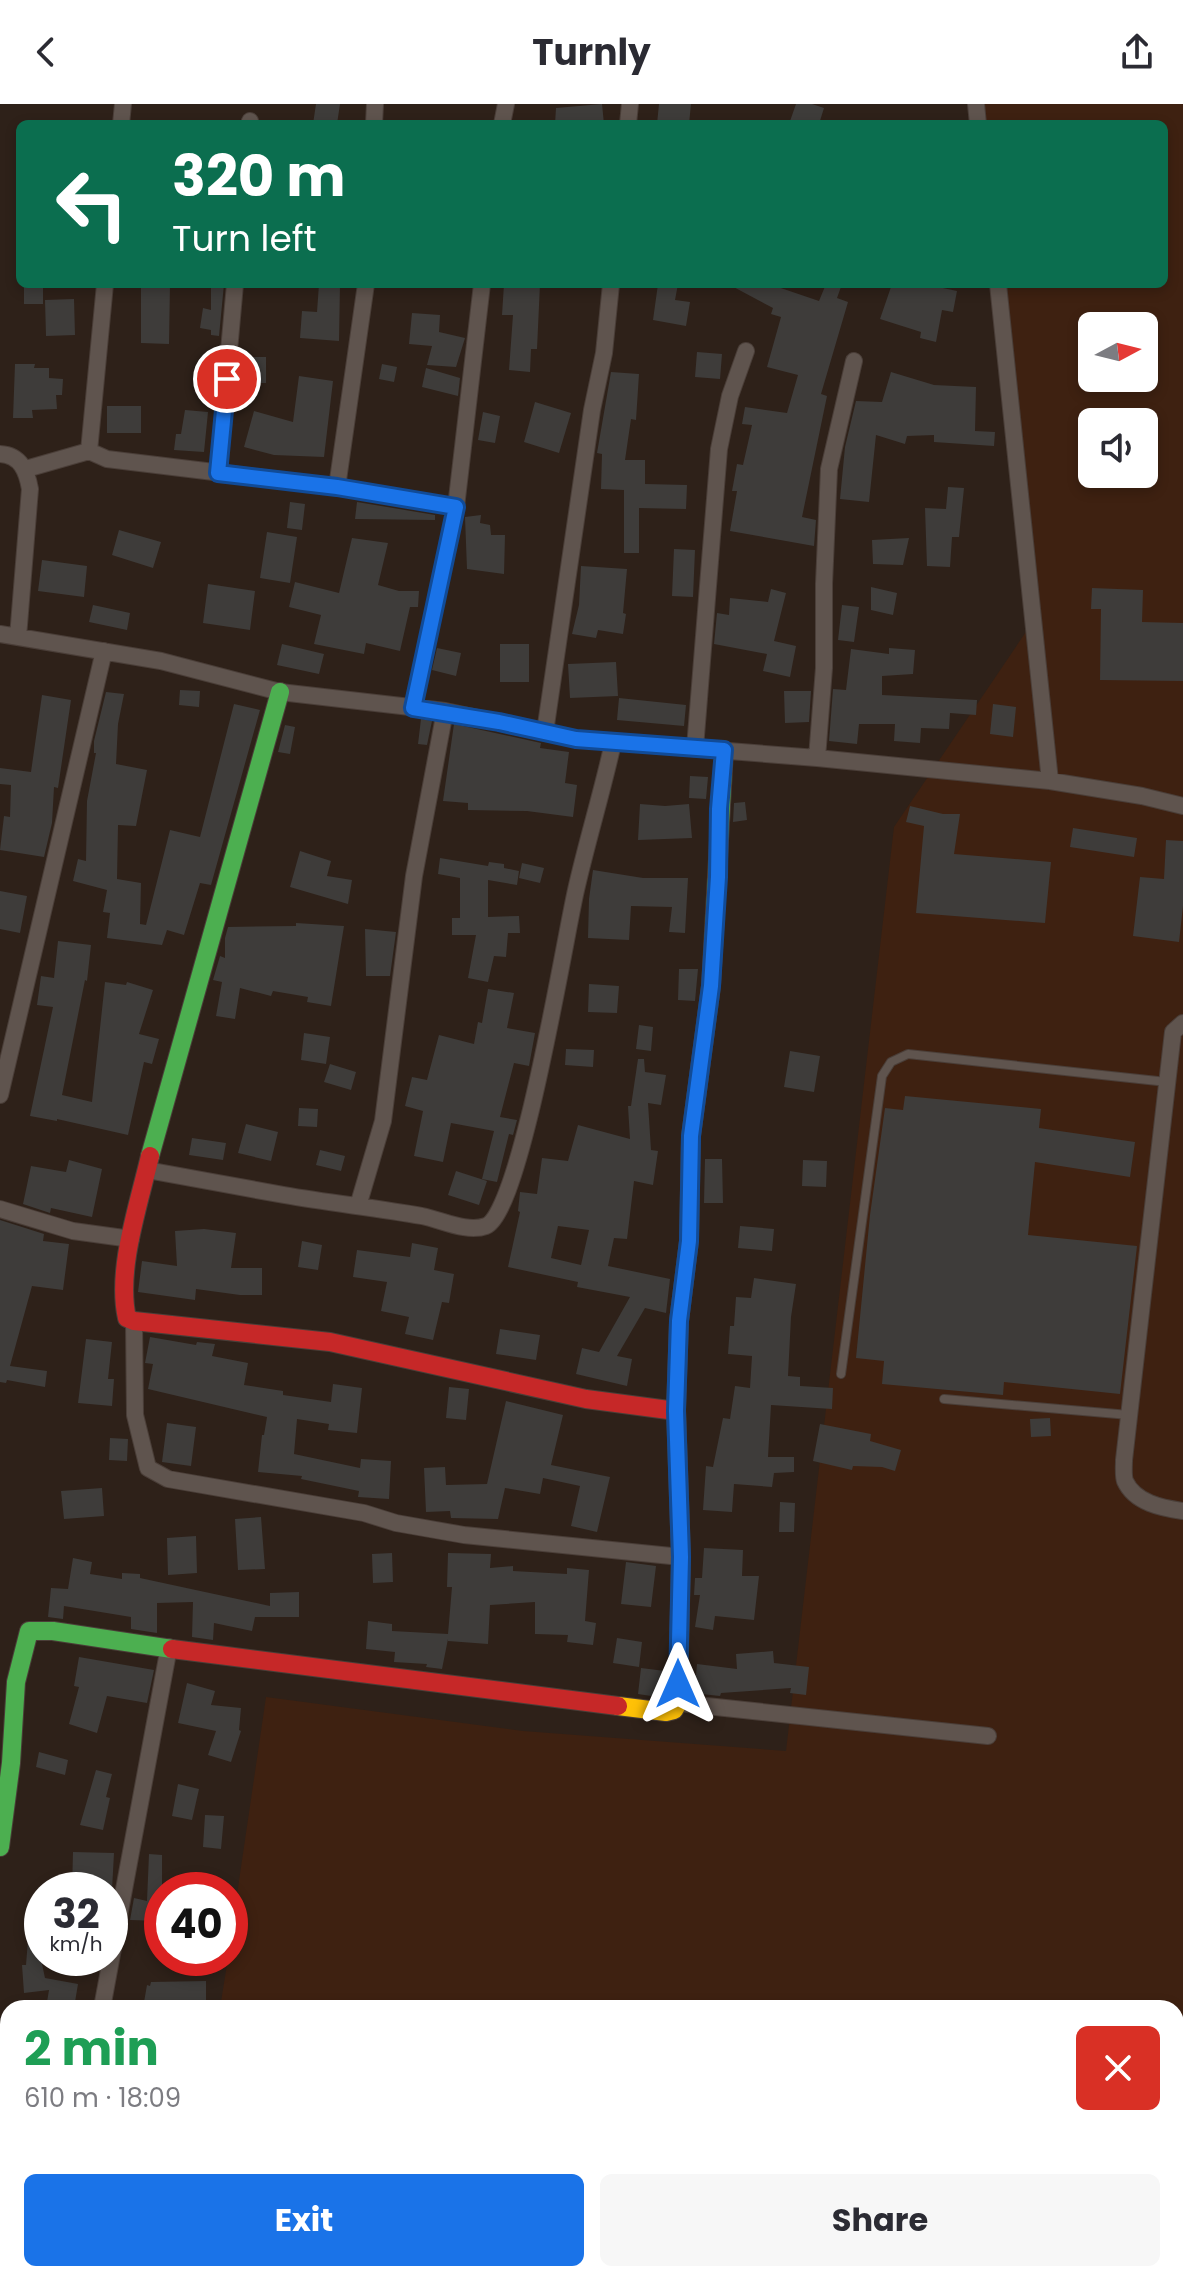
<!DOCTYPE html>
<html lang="en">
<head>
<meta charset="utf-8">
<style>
  :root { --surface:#fff; --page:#f7f7f7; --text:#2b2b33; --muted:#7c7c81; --accent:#1a73e8 }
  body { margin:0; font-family:Poppins,sans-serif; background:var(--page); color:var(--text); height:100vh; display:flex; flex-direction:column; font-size:30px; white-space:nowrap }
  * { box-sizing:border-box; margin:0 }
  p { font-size:26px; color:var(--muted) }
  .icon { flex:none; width:44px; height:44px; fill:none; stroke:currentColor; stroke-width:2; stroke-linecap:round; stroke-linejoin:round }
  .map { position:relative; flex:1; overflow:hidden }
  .panel { position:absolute; left:0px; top:1896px; width:1184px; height:282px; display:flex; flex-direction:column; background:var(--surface); border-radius:24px 24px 0 0; box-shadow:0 4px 12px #0003 }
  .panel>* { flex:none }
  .hud { position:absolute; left:16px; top:16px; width:1152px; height:168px; border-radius:12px; box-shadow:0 4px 12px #0003; background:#0b6e4f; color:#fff; overflow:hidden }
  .needle { width:52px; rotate:83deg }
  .fabs { position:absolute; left:1078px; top:208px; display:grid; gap:16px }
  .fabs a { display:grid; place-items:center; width:80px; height:80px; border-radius:12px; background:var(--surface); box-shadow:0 4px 12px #0003; font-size:40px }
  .speed { position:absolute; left:24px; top:1768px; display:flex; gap:16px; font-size:40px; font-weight:700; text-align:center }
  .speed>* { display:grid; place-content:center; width:104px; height:104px; border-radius:50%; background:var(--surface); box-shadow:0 4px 12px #0003; line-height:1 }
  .speed small { font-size:20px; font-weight:400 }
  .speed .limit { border:12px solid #d22; background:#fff; color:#111 }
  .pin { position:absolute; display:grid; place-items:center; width:68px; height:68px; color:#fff; margin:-34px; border:4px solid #fff; border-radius:50%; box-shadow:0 2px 8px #0007 }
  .me { position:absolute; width:88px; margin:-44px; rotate:0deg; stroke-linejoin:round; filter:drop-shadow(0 0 6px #0008) }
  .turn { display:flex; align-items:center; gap:28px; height:168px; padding:0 24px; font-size:36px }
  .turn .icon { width:104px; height:104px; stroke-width:2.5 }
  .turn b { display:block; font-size:56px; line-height:68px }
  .round { display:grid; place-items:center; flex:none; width:84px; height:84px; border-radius:12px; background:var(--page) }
  .overview { display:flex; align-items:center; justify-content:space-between; height:136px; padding:0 24px }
  h1 { font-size:48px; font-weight:700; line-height:60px; color:#1e9e55 }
  .cta { display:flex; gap:16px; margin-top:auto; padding:16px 24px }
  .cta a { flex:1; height:92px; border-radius:12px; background:var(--accent); color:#fff; font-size:32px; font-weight:700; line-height:92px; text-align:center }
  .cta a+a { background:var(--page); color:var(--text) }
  header { display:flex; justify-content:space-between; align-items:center; height:104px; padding:0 24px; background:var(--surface); font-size:36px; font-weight:700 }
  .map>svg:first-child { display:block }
</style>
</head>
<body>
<header><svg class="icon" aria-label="back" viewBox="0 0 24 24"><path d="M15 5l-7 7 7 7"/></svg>Turnly<svg class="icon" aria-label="share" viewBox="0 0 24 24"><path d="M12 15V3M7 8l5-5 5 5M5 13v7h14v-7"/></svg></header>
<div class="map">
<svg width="1183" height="2177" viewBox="0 0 1183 2177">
  <rect width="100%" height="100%" fill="#2e2119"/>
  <path fill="#3e2111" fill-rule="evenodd" d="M979 0H1183V2177H180L181 2170H1176V1904H220L228 1854H230V1838L266 1593 523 1627 786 1647 894 723 1034 516 998 180H1164V20H981ZM1092 222H1144V274H1092ZM1092 318H1144V370H1092Z"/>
  <path fill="#3e3c3a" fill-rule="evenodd" d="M316 0H340L337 20H313Z
    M602 0 604 20H555L556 4Z
    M659 0H691L689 20H657Z
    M796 0H812L824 4 819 20H789Z
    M24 180H43V200H24Z
    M141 180H170L169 240 141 239Z
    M211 180H224L219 232 211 231V226L200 224 203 204 211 206Z
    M319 180H340L339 237 300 234 302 207 317 208Z
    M504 180H540L537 245H531L530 268 509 266 513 211H502Z
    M658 180H678L675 196 690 198 686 222 653 216Z
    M728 180H769L819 197 826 180H842L837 194 848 198 821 290 827 292 802 413 816 416 814 442 730 427 737 387H732L737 360 743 361 752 321 742 320 745 303 787 309 798 271 767 263 781 213 771 210 773 204Z
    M892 180H924L957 187 953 208 942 206 936 238 920 234 921 228 880 215Z
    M74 195 75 231 46 232 45 196Z
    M412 209 440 211 439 228 465 234 456 263 427 261 432 242 409 240Z
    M697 248 722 250 720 275 695 273Z
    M250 253H266V279H249Z
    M15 260H35L34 264H49V274L63 275 62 291H56L57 305 32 306 33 314H13Z
    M382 260 397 263 394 278 379 275Z
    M426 264 460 274 458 292 422 283Z
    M611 268 639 270 636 316 631 315 625 356H645V380L687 381 686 405 639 404V449H624V386L601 385 602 350 597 349Z
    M891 268 934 281 976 283 975 327 995 328 994 342 934 338V331L907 332 905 340 876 331 869 398 840 395 845 343 856 297 882 298Z
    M299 272 333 277 324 353 274 351 244 343 254 307 293 318Z
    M535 298 571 309 559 349 524 338Z
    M107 302H141V329H107Z
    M185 306 208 308 204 348 174 346 176 330H181Z
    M483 308 500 312 495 339 478 336Z
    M948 383 964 384 959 433H952L950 463 927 462 925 404 946 405Z
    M290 398 305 400 302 426 287 424Z
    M357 398 435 411V416L355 415Z
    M481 411 480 419 490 421 491 431H505L504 470 467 465 465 413Z
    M119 426 161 438 153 464 112 451Z
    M267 428 297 433 290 479 260 474Z
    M352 434 388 439 378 481 399 487H419L418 503H410L400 547 366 539 364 550 314 540 321 511 289 503 295 478 339 489Z
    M909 434 903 461 873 460 872 436Z
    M674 445 695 446 693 493 672 492Z
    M42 456 87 462 84 493 38 487Z
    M581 462 627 465 623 509 626 510 623 530 598 526 596 534 572 530 579 501Z
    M208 480 255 487 250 526 203 519Z
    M871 483 897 489 893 511 871 506Z
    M1092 484 1143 486 1142 518 1183 519V577L1100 576 1101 505H1091Z
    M771 485 786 489 774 537 796 542 790 573 763 567 767 550 714 540 717 509 729 511 730 494 768 498Z
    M93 501 130 509 127 526 89 518Z
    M842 501 859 503 854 538 838 536Z
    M282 540 324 550 319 570 277 561Z
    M500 540H529V578H500Z
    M437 544 461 549 456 572 432 566Z
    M889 544 915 546 913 570 882 572V591L977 596 976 611 950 609 949 625 921 624 920 639 894 637 895 620H859L857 640 829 637 833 585 846 586 851 545 889 550Z
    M616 558 618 592 570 594 568 560Z
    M180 586 200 587 199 603 179 601Z
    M784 587H811L809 618 785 619Z
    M106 588 124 590 118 620 116 660 147 666 136 722 118 721 117 775 141 779 140 820 146 821 170 726 200 733 234 600 260 606 211 781 200 779 184 831 167 826 162 841 107 834 110 809 103 808 107 786 73 777 78 755 86 757 87 697 96 649H94V637Z
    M42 591 71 596 58 684 54 683 52 719 44 753 0 746 4 712 10 713 11 681 0 680V664L31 668Z
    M619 594 686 601 684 622 617 616Z
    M993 600 1016 603 1013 633 990 630Z
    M421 615 432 617 427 641 418 640Z
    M454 620 541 639 540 644 569 648 565 679 577 681 573 713 527 707 468 706V699L443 697Z
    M285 621 295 623 290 650 278 648Z
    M690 672 708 673 706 695 689 694Z
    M745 698 747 716 733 718 734 699Z
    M640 700 665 702 689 700 692 734 638 736Z
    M910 702 943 710H960L954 750 1051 758 1045 819 916 809 924 722 906 718Z
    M1073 724 1137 734 1134 753 1070 743Z
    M1166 736 1183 737V802L1179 838 1133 832 1140 773 1164 775Z
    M300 747 331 757 327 772 352 776 348 800 290 783Z
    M440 754 488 762 489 758 504 760V764L519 767 517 781 488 776V813L519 812 520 829H508L506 853 494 852 488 878 468 874 476 831H452V814H460V774L438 770Z
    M522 759 544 764 540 779 519 774Z
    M593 766 643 774H688L685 829 669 828 672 803 631 802 629 836 588 834 589 795Z
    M0 787 27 792 20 829 0 825Z
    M296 819 344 822 331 902 307 898 308 893 273 887 271 892 240 884 235 915 216 912 222 878 213 876 220 852 225 854V834L228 823 296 822Z
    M365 825 396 828 390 872H366Z
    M58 837 91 841 87 877 85 876 62 991 92 998 105 878 126 881 127 878 153 886 139 930 159 935 152 960 144 958 128 1031 57 1015V1017L30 1012 53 903 37 901 41 872 54 874Z
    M679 865H698L695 897 678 896Z
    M589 880 619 882 617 909 588 908Z
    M488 885 514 889 507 924 535 929 529 962 514 959 500 1013 517 1016 513 1031 509 1030 497 1078 482 1075 494 1027 451 1019 443 1058 414 1052 423 1007 405 1002 412 973 427 976 439 931 474 940 478 918 482 919Z
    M639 921 653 923 651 947 636 945Z
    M304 929 330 933 326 960 301 956Z
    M566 945 594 946 593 963 565 961Z
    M790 947 820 952 814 988 784 983Z
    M638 955H644L645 968 666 971 661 1001 648 999 651 1046 658 1047 653 1081 634 1077 627 1135 614 1134 608 1162 670 1175 666 1209 645 1204 617 1252 632 1255 627 1282 576 1270 582 1244 599 1248 630 1193 577 1183 578 1178 508 1163 520 1108 518 1107 520 1088 537 1090 542 1054 568 1057 578 1021 630 1035 628 1002H631ZM558 1122 589 1126 581 1161 551 1154Z
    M330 960 356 968 351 986 324 978Z
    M905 992 1041 1005 1039 1024 1135 1038 1130 1073 1035 1058 1028 1131 1137 1142 1120 1290 1004 1278 1003 1291 882 1280 884 1257 856 1254 870 1111 885 1004 903 1006Z
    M299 1004 318 1005 317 1023 298 1022Z
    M246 1020 278 1028 271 1057 238 1049Z
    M192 1034 226 1039 223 1056 189 1051Z
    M320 1046 345 1052 341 1067 316 1061Z
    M705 1055H722L723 1099H704Z
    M69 1056 102 1065 92 1113 51 1104 50 1109 23 1100 31 1062 66 1068Z
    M803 1056 827 1057 826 1083 802 1082Z
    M456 1067 487 1077 479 1101 448 1091Z
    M0 1116 44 1130 43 1137 69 1140 63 1186 32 1182 10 1262 47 1267 45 1283 7 1276 6 1279 0 1278Z
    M740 1122 774 1125 772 1147 738 1144Z
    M204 1125 236 1129 231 1164H262V1191H240L196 1185 195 1196 138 1188 142 1157 177 1162 175 1127Z
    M302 1137 322 1141 318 1166 298 1163Z
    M412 1139 438 1144 434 1166 454 1170 449 1199 442 1198 433 1236 405 1230 409 1213 381 1207 387 1178 353 1173 357 1146 410 1153Z
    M754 1174 796 1180 791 1213 788 1272 800 1273V1282L833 1284 832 1305 771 1301 768 1353H794V1368L774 1369 772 1383 734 1380 732 1408 703 1406 706 1362 713 1363 723 1314 730 1315 735 1282 750 1284 752 1252 728 1250 730 1222H734L736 1193 751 1194Z
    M500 1225 540 1231 536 1256 496 1250Z
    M150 1233 196 1241 197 1238 215 1240 212 1252 248 1259 244 1281 283 1287V1291L331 1298 333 1280 362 1284 357 1329 328 1326 329 1320 297 1315 294 1350 360 1364 361 1355 391 1357 389 1395 358 1393 359 1387 301 1375 302 1372 258 1368 262 1331H264L267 1313 148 1285 153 1260 145 1259Z
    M86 1235 112 1238 108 1275H114L112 1302 78 1299Z
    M449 1283 469 1285 466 1316 446 1314Z
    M506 1297 563 1311 551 1361 610 1373 597 1428 571 1422 580 1382 543 1374 540 1390 505 1384 498 1415 451 1414 450 1407 426 1408 424 1364 445 1363 446 1381 487 1380Z
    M1050 1314 1051 1332 1031 1333 1030 1315Z
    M167 1319 196 1323 191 1362 162 1358Z
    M820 1320 871 1330 870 1337 901 1346 895 1367 882 1363 853 1362 852 1366 813 1357Z
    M110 1334 128 1335 127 1357 109 1356Z
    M102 1384 104 1412 64 1415 61 1387Z
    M780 1398 795 1399 794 1428H779Z
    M261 1413 265 1465 238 1466 235 1415Z
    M196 1432 197 1469 168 1471 167 1434Z
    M704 1444 743 1446 742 1472H759L754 1516 715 1512 713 1526 695 1523 700 1491H694L695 1474H702Z
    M392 1449 393 1478 373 1479 372 1450Z
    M448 1449 491 1450 490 1464 513 1462V1467L567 1470V1464L589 1466 585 1517 596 1519 593 1541 567 1538 568 1531 535 1530V1498L490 1501 488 1540 448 1537V1535L442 1565 426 1563 427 1560 394 1558 395 1548 366 1545 368 1517 392 1520V1527L448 1530 452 1483H447Z
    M73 1454 92 1458 90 1470 122 1475V1469L140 1470V1474L270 1502V1489L299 1488V1513H255L252 1527 214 1519 213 1536 192 1533 193 1498 157 1499V1529L131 1525V1513L64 1502 63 1515 48 1513 51 1484 68 1485Z
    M626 1458 656 1462 651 1503 621 1500Z
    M617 1534 642 1538 639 1563 613 1559Z
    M773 1547 774 1559 809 1563 806 1591 790 1589 791 1584 721 1589 720 1592 692 1589 693 1570 696 1571 697 1560 737 1565 736 1550Z
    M79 1553 154 1566 147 1599 107 1592 97 1629 69 1620 79 1583 74 1582Z
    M641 1564 665 1567 664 1594 638 1590Z
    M187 1579 215 1587 211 1601 241 1604 239 1626 241 1627 231 1658 208 1651 216 1627 178 1619Z
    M39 1648 68 1656 65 1671 36 1663Z
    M96 1666 112 1670 106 1693 110 1694 103 1726 80 1721Z
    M178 1680 199 1685 192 1716 172 1712Z
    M205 1711 224 1712 221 1745 203 1743Z
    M73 1748 114 1749 112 1786H72Z
    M149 1750 162 1751V1817L130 1816 134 1794 147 1797Z
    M30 1811 42 1812V1860L45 1874 78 1880 74 1904H46L49 1886 24 1889 22 1861H26Z
    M206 1877V1904H143L147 1881 150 1882 151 1878Z"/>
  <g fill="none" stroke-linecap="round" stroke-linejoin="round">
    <defs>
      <path id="lane" d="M841 1270 882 972 891 958 908 950 1167 978
        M944 1295 1129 1311"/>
      <path id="street" d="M976 0 978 20
        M121 20 123 0
        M249 20 250 17
        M374 20 375 0
        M502 20 506 0
        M628 20 630 0
        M998 180 1050 677
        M89 347 105 180
        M0 350C21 351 27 368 30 385L18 533
        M26 365 89 347 107 355 337 383 456 403
        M218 369 235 180
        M337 383 366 180
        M0 530 161 557 280 588 445 607 576 635 817 654 1050 677 1142 692 1183 702
        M413 604 456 403 482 180
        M545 628 592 306 604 249 611 180
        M695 644 719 345 730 292 746 247
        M817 654 824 564V480L829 365 854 257
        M1183 919 1173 928 1124 1356C1124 1362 1123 1371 1125 1377 1135 1399 1162 1404 1183 1407
        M0 991 104 547
        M147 1066C193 1074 238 1083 284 1091 330 1099 376 1104 422 1112 442 1116 467 1129 486 1122 521 1108 565 833 576 786 587 737 602 689 613 639
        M358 1102 383 1017 414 772 445 607
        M0 1105 73 1127 131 1135
        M134 1217 135 1311 148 1364 168 1375 364 1409 396 1419 464 1431 681 1453
        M678 1599 988 1632
        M102 1904 169 1543
        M61 2177 62 2170"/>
      <path id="fast" d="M150 1052 280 588
        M676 1305 679 1217 689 1137 691 1032 711 882 724 646
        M0 1743 11 1659 16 1578 29 1527H53L172 1545"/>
      <path id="slow" d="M618 1602 666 1608 674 1606 678 1599 681 1453 676 1305"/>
      <path id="jam" d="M150 1052C139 1100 116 1166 127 1214L134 1217 330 1238 586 1295 676 1307
        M172 1545 618 1602"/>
    </defs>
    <use href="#lane" stroke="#4a3e38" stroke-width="10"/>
    <use href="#street" stroke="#4a3e38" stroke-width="18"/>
    <use href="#fast" stroke="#4a3e38" stroke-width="20"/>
    <use href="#slow" stroke="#4a3e38" stroke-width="20"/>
    <use href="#jam" stroke="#4a3e38" stroke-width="20"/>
    <use href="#lane" stroke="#5f544e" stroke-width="8"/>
    <use href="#street" stroke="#5f544e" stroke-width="16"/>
    <use href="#fast" stroke="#4caf50" stroke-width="18"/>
    <use href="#slow" stroke="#ffc107" stroke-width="18"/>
    <use href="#jam" stroke="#c62828" stroke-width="18"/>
  </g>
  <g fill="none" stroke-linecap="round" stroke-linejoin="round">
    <defs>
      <path id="route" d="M227 275 218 369 337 383 456 403 413 604 499 618 576 635 724 646 719 705 718 773 711 882 691 1032 689 1137 679 1217 676 1307 681 1453 678 1580"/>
    </defs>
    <use href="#route" stroke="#114b97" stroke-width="20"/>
    <use href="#route" stroke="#1a73e8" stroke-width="14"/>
  </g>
</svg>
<div class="fabs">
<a><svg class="needle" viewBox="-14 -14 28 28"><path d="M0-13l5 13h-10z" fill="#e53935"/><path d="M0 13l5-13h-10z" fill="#7c7c81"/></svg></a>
<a><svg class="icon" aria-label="sound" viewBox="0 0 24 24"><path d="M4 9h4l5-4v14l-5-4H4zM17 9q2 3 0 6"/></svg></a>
</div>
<div class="speed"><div>32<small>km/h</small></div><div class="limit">40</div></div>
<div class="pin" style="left:227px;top:275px;background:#d93025"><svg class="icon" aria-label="arrive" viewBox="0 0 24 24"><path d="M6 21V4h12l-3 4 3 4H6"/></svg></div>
<svg class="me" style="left:678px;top:1580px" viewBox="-20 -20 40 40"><path d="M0-17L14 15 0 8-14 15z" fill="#1a73e8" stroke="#fff" stroke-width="4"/></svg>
<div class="hud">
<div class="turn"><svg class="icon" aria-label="left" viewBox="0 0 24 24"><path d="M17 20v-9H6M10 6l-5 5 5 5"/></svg><div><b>320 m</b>Turn left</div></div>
</div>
<section class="panel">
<div class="overview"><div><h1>2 min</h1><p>610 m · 18:09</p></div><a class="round" style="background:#d93025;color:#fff"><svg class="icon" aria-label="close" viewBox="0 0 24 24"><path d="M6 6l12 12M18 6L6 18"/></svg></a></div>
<div class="cta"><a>Exit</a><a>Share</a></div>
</section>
</div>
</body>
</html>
